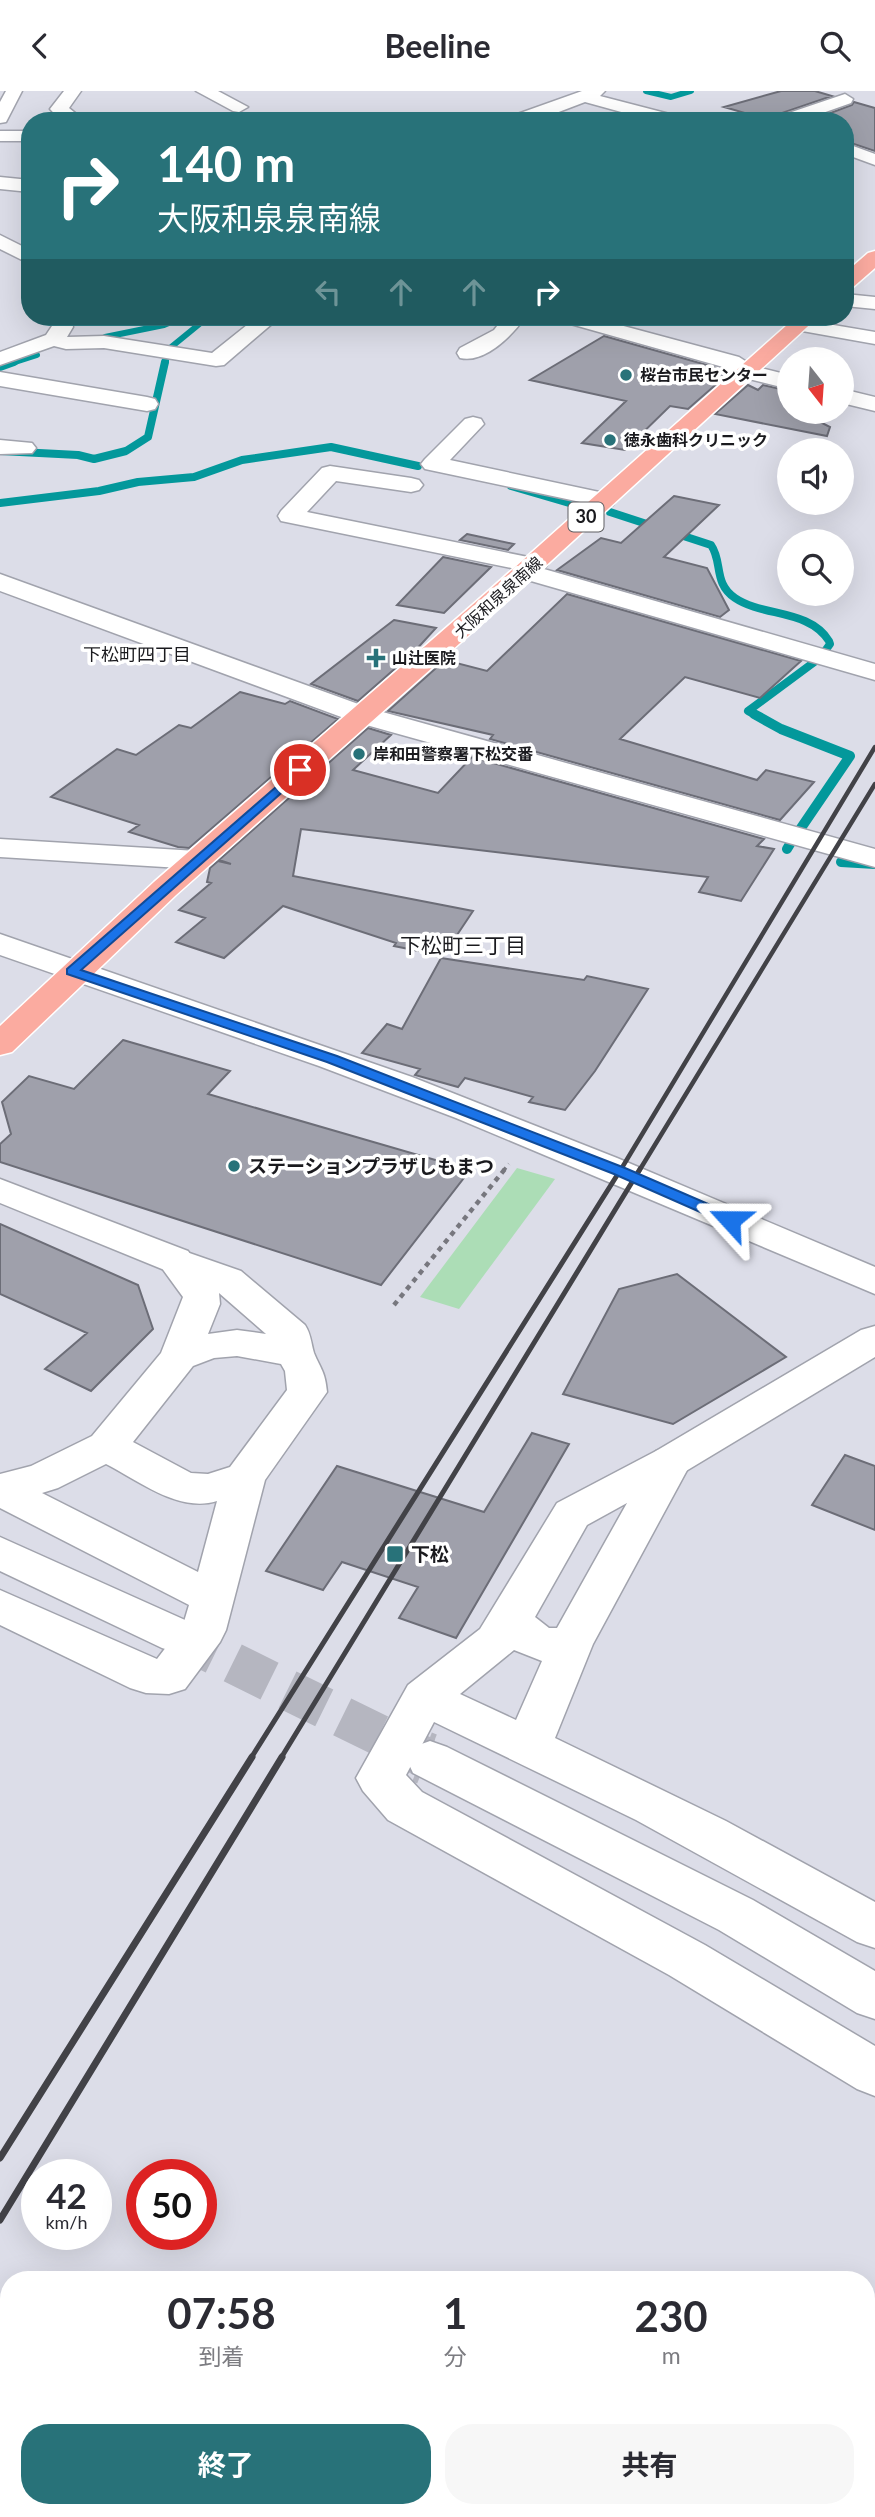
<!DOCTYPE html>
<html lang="ja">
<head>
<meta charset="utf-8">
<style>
  :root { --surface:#fff; --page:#f7f7f7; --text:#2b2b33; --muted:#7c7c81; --accent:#287279 }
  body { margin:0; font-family:Lato,"Noto Sans JP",sans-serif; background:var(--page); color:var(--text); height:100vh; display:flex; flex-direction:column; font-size:26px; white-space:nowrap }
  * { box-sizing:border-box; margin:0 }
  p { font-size:23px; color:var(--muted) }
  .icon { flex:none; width:38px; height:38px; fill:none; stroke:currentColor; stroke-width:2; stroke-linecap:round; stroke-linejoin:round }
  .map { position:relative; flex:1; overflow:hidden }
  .side { position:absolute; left:0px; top:2180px; width:875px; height:247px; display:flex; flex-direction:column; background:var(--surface); border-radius:28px 28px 0 0; box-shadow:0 7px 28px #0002 }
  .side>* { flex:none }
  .guide { position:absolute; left:21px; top:21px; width:833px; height:214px; border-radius:28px; box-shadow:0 7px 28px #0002; background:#287279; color:#fff; overflow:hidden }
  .needle { width:46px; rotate:163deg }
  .tools { position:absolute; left:777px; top:256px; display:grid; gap:14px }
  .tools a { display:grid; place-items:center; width:77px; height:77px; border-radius:50%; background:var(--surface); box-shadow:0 7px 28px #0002; font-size:35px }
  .speed { position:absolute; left:21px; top:2068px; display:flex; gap:14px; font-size:35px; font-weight:700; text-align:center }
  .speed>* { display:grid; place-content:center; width:91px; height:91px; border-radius:50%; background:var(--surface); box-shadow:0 7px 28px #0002; line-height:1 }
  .speed small { font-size:18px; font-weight:400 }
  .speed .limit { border:10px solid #d22; background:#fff; color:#111 }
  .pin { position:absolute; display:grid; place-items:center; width:60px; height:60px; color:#fff; margin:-30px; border:4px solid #fff; border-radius:50%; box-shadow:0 2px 7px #0007 }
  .me { position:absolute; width:77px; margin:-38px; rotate:294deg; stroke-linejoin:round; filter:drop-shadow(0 0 5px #0008) }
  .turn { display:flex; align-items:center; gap:24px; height:147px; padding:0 21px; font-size:32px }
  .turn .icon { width:91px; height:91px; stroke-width:2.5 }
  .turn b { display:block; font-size:49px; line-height:60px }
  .lanes { display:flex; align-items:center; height:66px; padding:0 21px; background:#0003; justify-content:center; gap:35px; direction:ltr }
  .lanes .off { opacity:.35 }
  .eta { display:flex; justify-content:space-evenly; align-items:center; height:119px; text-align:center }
  .eta b { font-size:42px; font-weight:700; line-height:49px }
  .action { display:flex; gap:14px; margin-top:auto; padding:14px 21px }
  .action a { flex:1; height:80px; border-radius:28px; background:var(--accent); color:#fff; font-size:28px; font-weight:700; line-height:80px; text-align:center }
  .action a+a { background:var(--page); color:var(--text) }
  header { display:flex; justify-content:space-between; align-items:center; height:91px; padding:0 21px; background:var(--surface); font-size:32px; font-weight:700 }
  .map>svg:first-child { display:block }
</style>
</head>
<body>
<header><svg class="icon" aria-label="back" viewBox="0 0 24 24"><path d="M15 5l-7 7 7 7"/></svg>Beeline<svg class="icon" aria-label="search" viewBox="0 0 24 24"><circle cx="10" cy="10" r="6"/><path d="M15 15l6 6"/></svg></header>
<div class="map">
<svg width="875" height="2426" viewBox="0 0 875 2426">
  <rect width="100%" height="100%" fill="#dcdde8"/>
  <path fill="#acddb6" d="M517 1077 555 1088 459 1218 420 1206Z"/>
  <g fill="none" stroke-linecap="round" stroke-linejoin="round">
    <path stroke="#03989b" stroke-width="6" d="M646 0 671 6 691 0
      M105 246 164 234 183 226
      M170 257 208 226
      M9 273 37 264
      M165 273 167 265"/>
    <path stroke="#03989b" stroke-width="8" d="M0 276 14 271
      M0 360 78 364 94 368 126 360 148 346 165 271
      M511 395 576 414
      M0 412 99 400 138 391 194 386 242 369 331 356 418 375
      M610 421 711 454C723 471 713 492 735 507 763 526 809 518 829 550L830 553 825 560
      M757 625 748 620 817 569"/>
    <path stroke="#03989b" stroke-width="10" d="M754 623 781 638 850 665 801 737
      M787 758 793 748
      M841 771 875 773"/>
  </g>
  <path fill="#9fa0ab" stroke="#6c6d77" stroke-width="2" d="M781 0H815L832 5 776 24 773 30 724 16Z
    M854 11 875 17V60L845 50V30H809L852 14Z
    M604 245 714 276 728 283 688 318 670 315 625 359 582 352 626 310 530 289Z
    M748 294 758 299 763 294 789 300V320H799L830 336 827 345 715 323Z
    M674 405 719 414 664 466 707 477 729 519 720 526 557 479 601 447 621 452Z
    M467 443 514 453 508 459 460 449Z
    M443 466 491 476 444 522 397 514Z
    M567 503 801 570 760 607 685 586 620 648 757 689 766 679 814 691 780 729 490 648 493 644 388 620 445 569 487 580Z
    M394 529 436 537 414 561 358 610 311 593Z
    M240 601 285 613 290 610 338 628 189 757 178 756 129 741 139 734 51 706 117 658 136 664 179 634 191 637Z
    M368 637 391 644 353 679 438 702 472 666 764 748 757 755 774 758 741 810 699 801 708 786 301 738 293 785 473 820 443 865 394 855 396 852 283 815 224 867 176 851 205 827 179 819 211 792 207 791 210 777 218 770 231 773 219 769Z
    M441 867 584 889 587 885 648 898 595 980 565 1019 529 1011 533 1006 465 987 458 996 415 984 420 978 362 962 387 933 402 938Z
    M123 949 230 980 208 1003 470 1079 381 1194 0 1071V1053L11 1043 2 1011 29 985 74 998Z
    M0 1133 138 1194 153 1238 91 1300 45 1278 87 1242 0 1203Z
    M677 1183 786 1266 673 1333 563 1303 619 1198Z
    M532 1342 569 1353 456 1547 399 1527 418 1496 342 1471 323 1499 266 1480 337 1375 484 1421Z
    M845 1364 875 1375V1439L812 1414Z"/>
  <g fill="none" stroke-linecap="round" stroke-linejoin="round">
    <path stroke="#b5b6c0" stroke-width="41" stroke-dasharray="41 20" stroke-linecap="butt" d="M178 1545 426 1667"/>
    <path stroke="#b5b6c0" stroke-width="53" stroke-dasharray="53 26" stroke-linecap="butt" d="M422 1666 427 1668"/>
    <defs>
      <path id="minor" d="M6 0H22L6 31 0 32V11Z
        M64 0H81L69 17 85 30C71 30 60 30 50 18Z
        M196 0H218L248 16 239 21 233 20Z
        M582 0H605L600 5 681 26 683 30H654L585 11 535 30H507L509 26Z
        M845 3 853 8 851 12 800 30H775L777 26Z
        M0 40H30V50H0Z
        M845 52 875 63V74L845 63Z
        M0 86 30 89V101L0 98Z
        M0 144 30 159V173L0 158Z
        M845 203 875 206V218L845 215Z
        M51 226H71L73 236 67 246 104 245 212 262 257 226H280L224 274 216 275 104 257 66 258 54 255 0 274V261L46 244 52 235Z
        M295 226H318L315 230H298Z
        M504 226H525C513 244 485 273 460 267L457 262 460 257 494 239Z
        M557 226H590L739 266 753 275 789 284V298L737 285 723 276 560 230Z
        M798 228 875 241V253L791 238 788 234 791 230Z
        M0 281 147 306 155 308 158 313 155 318 147 320 0 295Z
        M842 298 875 306V320L842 312Z
        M473 326 481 328 484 333 450 369 604 402 613 404 616 409 613 414 604 416 425 378 421 373 425 368 465 328Z
        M0 349 32 352 36 357 32 362 0 363Z
        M330 375 411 387 419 389 423 394 419 399 411 401 336 390 307 421 543 469 547 474 544 478 875 573V589L517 486 513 481 516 478 281 430 278 425 281 420 322 377Z
        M0 483 372 618 875 758V776L352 630 0 500Z
        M0 748 197 760 208 763 212 769 208 775 197 778 0 766Z
        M175 1157 241 1180 305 1234C311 1243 311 1252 314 1262 321 1279 325 1280 327 1301L265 1389 226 1539 220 1551 185 1598 169 1603 146 1602 130 1597 0 1534V1499L157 1568 183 1534 189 1514 0 1417V1383L31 1375 92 1345 161 1262 183 1206 156 1169 162 1160ZM219 1202 266 1243 237 1239 208 1243 220 1213ZM237 1265 281 1273 285 1280 287 1299 230 1376 208 1383 191 1382 133 1351 193 1275 214 1267ZM106 1373C139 1390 179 1422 217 1410L198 1481 42 1402 58 1397Z
        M671 1355 686 1360 692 1370 593 1553 555 1647 726 1730 875 1811V1857L857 1851 636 1729 434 1631 406 1684 422 1701 705 1854 875 1955V2005L857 1998 669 1884 388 1729 363 1700 356 1687 408 1594 480 1538 557 1412 656 1360ZM627 1412 557 1537H549L535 1526 587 1434ZM514 1559 542 1570 516 1629 460 1603Z
        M350 2418H413L416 2426H353Z"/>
      <path id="tertiary" d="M0 1088 188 1160 194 1169 188 1178 175 1181 162 1178 0 1112Z
        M875 1235V1266L686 1380 671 1385 656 1380 650 1370 656 1360 861 1239Z
        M0 1446 194 1533 200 1545 194 1557 178 1562 162 1557 0 1480Z
        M430 1650 447 1656 753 1809 875 1880V1928L857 1922 719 1839 413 1682 407 1669 413 1656Z"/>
      <path id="secondary" d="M0 843 412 986 617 1067 875 1176V1203L456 1027 319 975 0 864Z"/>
      <path id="primary" d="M875 160V177L852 197 845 199V182L868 162Z
        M796 226H818L504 513 176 804 12 961 0 964V935L154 791 486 502Z"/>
    </defs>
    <use href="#minor" stroke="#a1a3ad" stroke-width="3"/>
    <use href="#tertiary" stroke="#a1a3ad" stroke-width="3"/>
    <use href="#secondary" stroke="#a1a3ad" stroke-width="3"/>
    <use href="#primary" stroke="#fff" stroke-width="3"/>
    <path stroke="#77777e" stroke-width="3.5" stroke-dasharray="4.5 4.5" stroke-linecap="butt" d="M503 1080 509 1073"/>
    <path stroke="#77777e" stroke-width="4.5" stroke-dasharray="5 5" stroke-linecap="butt" d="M394 1214 505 1078"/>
    <use href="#minor" fill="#fff" fill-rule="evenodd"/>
    <use href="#tertiary" fill="#fff" fill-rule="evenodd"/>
    <use href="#secondary" fill="#fff" fill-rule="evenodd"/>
    <use href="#primary" fill="#fbaba0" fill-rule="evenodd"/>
    <path stroke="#424247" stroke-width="4.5" d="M620 1080 875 656
      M639 1080 875 693"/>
    <path stroke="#424247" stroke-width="5" d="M251 1667 621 1078
      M281 1667 640 1078"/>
    <path stroke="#424247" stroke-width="7" d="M0 2067 252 1666
      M0 2129 282 1666"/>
  </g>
  <path fill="#1a73e8" stroke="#114b97" stroke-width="2" d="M300 675 305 676V681L81 879 337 965 625 1077 736 1125 738 1129 736 1132H725L614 1083 327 971 67 883V878Z"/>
  <g fill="#287279" stroke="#fff" stroke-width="2.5">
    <circle cx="626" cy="284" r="7"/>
    <circle cx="610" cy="349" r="7"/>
    <path d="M372.5 556.5h7v7h7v7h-7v7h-7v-7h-7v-7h7z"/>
    <circle cx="359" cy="663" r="7"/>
    <circle cx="234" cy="1075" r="7"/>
    <rect x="386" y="1454" width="18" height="18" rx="3.5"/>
  </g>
  <g text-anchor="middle" stroke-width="7" stroke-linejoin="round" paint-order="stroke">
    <g font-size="16" font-weight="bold" fill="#1a1a1e" stroke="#fff" text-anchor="start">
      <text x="640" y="290">桜台市民センター</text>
      <text x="624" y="355">徳永歯科クリニック</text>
      <text x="392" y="573">山辻医院</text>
      <text x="373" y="669">岸和田警察署下松交番</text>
    </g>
    <g font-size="16" fill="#1a1a1e" stroke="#fff">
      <text transform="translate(498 506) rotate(-42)" y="6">大阪和泉泉南線</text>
    </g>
    <rect fill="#fff" stroke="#5f5f62" stroke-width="2" x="568.5" y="411.5" width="35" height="29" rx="5"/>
    <g font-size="18" font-weight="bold" fill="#1a1a1e">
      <text x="586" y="432">30</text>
    </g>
    <g font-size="18" fill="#1a1a1e" stroke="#fff">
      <text x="137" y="570">下松町四丁目</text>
    </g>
    <g font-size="19" font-weight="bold" fill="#1a1a1e" stroke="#fff" text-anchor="start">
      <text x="248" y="1082">ステーションプラザしもまつ</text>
      <text x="411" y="1470">下松</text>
    </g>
    <g font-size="21" fill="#1a1a1e" stroke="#fff">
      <text x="463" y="862">下松町三丁目</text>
    </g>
  </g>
</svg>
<div class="tools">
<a><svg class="needle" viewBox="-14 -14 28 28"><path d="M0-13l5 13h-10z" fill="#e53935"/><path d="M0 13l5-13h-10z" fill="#7c7c81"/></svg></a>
<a><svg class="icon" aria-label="sound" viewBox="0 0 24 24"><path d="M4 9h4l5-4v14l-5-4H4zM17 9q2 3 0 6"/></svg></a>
<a><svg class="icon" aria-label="search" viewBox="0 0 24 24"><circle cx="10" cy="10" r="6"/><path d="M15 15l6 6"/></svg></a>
</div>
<div class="speed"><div>42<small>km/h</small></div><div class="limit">50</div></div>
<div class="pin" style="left:300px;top:679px;background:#d93025"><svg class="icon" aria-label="arrive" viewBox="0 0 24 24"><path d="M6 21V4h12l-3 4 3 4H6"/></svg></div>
<svg class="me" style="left:730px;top:1129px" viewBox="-20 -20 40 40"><path d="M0-17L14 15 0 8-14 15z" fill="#1a73e8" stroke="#fff" stroke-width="4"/></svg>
<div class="guide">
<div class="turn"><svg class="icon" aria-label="right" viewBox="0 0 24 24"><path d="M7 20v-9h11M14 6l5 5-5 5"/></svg><div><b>140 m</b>大阪和泉泉南線</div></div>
<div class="lanes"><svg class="icon off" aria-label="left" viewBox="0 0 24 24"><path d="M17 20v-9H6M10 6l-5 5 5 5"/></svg><svg class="icon off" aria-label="ahead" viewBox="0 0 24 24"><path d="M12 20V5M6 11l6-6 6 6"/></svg><svg class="icon off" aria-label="ahead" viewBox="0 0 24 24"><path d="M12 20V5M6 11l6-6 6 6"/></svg><svg class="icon" aria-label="right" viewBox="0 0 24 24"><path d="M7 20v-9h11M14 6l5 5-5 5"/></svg></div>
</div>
<section class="side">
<div class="eta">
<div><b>07:58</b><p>到着</p></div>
<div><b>1</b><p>分</p></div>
<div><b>230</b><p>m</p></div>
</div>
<div class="action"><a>終了</a><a>共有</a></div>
</section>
</div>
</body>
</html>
